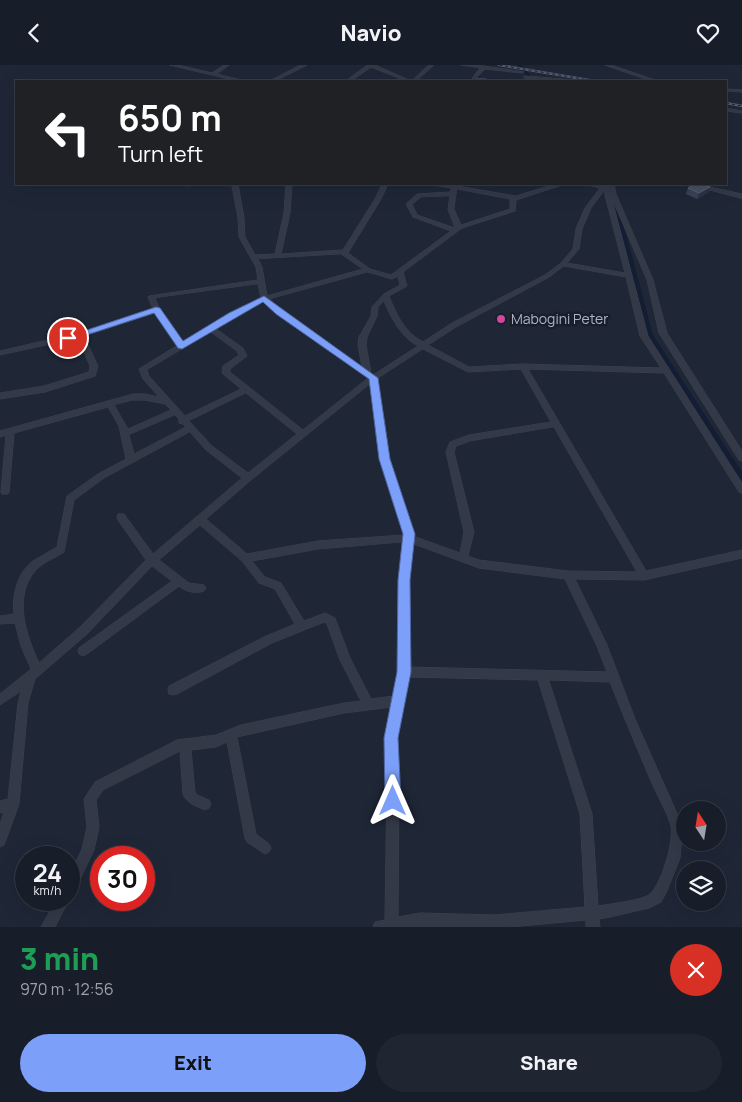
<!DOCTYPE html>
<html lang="en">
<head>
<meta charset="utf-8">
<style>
  :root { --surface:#171d29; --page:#202631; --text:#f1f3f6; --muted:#9ea2a8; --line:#363b46; --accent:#7c9ffa }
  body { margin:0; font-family:Manrope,sans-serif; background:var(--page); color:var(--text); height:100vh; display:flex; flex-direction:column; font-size:19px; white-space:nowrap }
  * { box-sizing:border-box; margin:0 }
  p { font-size:16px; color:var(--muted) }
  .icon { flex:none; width:28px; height:28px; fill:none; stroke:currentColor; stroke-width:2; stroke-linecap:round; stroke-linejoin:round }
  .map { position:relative; height:862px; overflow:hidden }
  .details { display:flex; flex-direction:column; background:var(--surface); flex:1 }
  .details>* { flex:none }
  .banner { position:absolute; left:15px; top:15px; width:712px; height:105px; border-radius:0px; box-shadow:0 5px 20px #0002,0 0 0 1px var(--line); background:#202124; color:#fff; overflow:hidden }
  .needle { width:32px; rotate:348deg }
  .controls { position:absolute; left:676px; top:736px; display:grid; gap:10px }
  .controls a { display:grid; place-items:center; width:50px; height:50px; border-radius:50%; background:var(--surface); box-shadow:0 5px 20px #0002,0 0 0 1px var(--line); font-size:25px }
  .speed { position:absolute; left:15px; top:781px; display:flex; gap:10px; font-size:25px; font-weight:700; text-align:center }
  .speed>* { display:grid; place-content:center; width:65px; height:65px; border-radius:50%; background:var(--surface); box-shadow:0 5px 20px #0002,0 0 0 1px var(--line); line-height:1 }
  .speed small { font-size:12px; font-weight:400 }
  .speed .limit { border:8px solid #d22; background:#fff; color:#111 }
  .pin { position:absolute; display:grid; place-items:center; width:42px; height:42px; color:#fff; margin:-21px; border:2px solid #fff; border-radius:50%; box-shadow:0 1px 5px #0007 }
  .me { position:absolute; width:55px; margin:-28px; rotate:0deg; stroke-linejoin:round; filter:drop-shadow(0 0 4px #0008) }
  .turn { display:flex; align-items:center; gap:18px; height:105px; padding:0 20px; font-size:22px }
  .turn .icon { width:65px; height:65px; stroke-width:2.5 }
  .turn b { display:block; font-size:35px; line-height:42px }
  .round { display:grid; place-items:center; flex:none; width:52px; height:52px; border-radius:26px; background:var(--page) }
  .summary { display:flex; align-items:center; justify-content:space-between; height:85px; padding:0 20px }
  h1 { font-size:30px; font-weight:800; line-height:38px; color:#1e9e55 }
  .button { display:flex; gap:10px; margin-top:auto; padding:10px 20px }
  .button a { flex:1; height:58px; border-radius:30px; background:var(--accent); color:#111; font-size:20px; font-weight:800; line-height:58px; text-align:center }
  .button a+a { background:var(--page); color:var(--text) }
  header { display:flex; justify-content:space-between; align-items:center; height:65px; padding:0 20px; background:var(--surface); font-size:22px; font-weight:800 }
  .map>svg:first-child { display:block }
</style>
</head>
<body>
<header><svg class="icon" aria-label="back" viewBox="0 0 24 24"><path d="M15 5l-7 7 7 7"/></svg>Navio<svg class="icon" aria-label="heart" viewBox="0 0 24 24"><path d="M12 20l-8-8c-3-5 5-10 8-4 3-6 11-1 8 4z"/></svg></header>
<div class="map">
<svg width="742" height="862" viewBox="0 0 742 862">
  <rect width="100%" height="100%" fill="#1f2737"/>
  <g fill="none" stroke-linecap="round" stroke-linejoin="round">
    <path fill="#131d34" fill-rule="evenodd" d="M518 0H522L535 16H531Z
      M609 119H613L653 270 742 407V416L739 415 647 270Z"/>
    <defs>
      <path id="minor" d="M170 0H178L212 8 224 0H229L217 9 245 16H238Z
        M301 0H307L275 16H270Z
        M368 0H375L411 16H406L371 2 351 16H346Z
        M429 0H434L416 16H412Z
        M461 0 484 1 524 7 522 8 485 4 477 12 476 16H472L473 12 480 3Z
        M605 0H611L658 16H652Z
        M526 11 575 15 577 16H561L524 13V12Z
        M726 24 742 25V27L726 26Z
        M726 43 742 46V48L726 46Z
        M184 119H191L188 121Z
        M232 119H238L244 153 245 172 255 190 275 189 284 148 286 119H292L290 148 281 189 343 185 375 134 382 119H388L381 134 348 188 370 204 391 210 451 166 413 152 406 139 417 129 451 127V123L434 120 433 119 452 120V119H458L457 121 516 131 555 119H563L562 120 516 135 515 146 462 163 403 207 407 221 389 231C396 249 405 268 423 277L452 258 545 210 561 198 573 184 576 164 585 143 600 123 584 119 602 120V119H608L609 125 608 119H614L616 129 653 215 667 268 742 386V396L739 395 659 268 647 215 611 131 648 271 742 418V428L739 427 664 308 528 304 646 506 742 485V493L644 515 575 514 607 580 635 654 683 762 680 793 667 826 661 837 649 843 610 852 599 854 600 862H586V855L510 862H373L375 857 385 855 387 718 385 673 392 642 344 648 237 672 256 769 269 779 271 783 269 787 265 789 247 777 245 773 227 677 216 682 191 685 195 727 197 730 209 735 211 739 209 743 205 745C196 741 187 739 183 729L180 686 103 725 96 735 99 762 94 785 73 829 69 831V812L82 784 87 762 84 734 95 717 177 675 216 670 241 660 344 638 361 636 340 595 327 559 324 557 272 578 177 629 173 630 169 629 168 625 169 621 264 572 295 559 275 524 259 518 242 496 200 460 159 495 189 518 204 520 206 523 204 526C196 529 186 527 179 521L87 589 83 591 79 589 78 586 79 583 172 516 152 501 87 569 35 614 28 638 19 739 4 780 0 782V759L4 747 0 748V736L8 734 18 638 21 626 0 640V629L31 604 21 581 15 558 0 559V551L14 549C12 530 17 508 33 496 41 491 49 487 57 482L67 431 98 409 126 394 119 361 108 342 14 368 9 427 8 429H2L1 427 6 370 0 372V366L133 329H145L159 332 143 314 139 304 178 280 155 248 84 271 98 301 95 311 45 327 0 334V328L44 321 89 307 90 301 78 273 0 290V286L78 268 153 244 148 232 149 231 258 215 256 202 239 172 238 153ZM457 124 510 134V144L461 160 454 144ZM604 126 625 208 567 198 579 184 582 164 591 143ZM450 131 448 144 455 163 417 150 412 139 421 132ZM341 189 363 204 267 231 262 202 258 194ZM564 201 626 212 640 271 661 303 523 299 469 302 428 280 456 262 549 212ZM368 207 392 214 398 211 400 220 384 229 372 242 371 251 359 272 358 280 362 302 281 246 270 234ZM258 219 261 233 183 277 160 245 155 233ZM262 236 277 248 368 313 303 365 230 307V304L247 291 243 283 216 264ZM384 236C391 253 401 272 418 281L373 310 371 308 366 280 367 272 377 251 378 242ZM211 267 237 286 239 290 223 301 222 308 241 324 185 351 149 311 147 305ZM423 284 468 307 521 304 551 357 469 370 450 377 446 387 464 467 460 488 413 471 389 395 377 314ZM370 319 381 395 404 470 318 476 247 489 206 454 251 415ZM246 328 297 369 248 408 212 381 189 356ZM133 335H145L165 339 171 345 128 364 114 340ZM175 350 179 354V358L183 359 186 362 134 389 129 370ZM554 362 637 507 568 506 479 495 468 491 474 467 454 387 456 381 470 376ZM190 367 206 385 242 413 153 489 124 449H118L117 452 118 455 146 495 79 563 39 598C26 570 13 532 35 506 43 497 55 493 64 487L74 435 104 413ZM405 477 399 515V607L394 631 371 634 350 593 335 553 325 548 304 556 281 518 265 512 252 496 318 484ZM414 479 479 503 565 514 597 581 607 607 409 602V515ZM408 612 538 615 580 749 585 842 494 850 420 848 398 852 399 718 397 673ZM549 615 610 617C623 650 637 683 651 716 656 728 668 749 671 761 674 776 661 824 647 831 636 836 611 839 598 841L592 749Z
        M687 119H696L742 129V133Z
        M69 833V835L55 862H41L56 835H69Z"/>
    </defs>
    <use href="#minor" stroke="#3c4251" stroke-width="1"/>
    <use href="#minor" fill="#333947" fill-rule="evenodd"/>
    <defs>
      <path id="rail" d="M499 0 595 16
        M726 38 742 41"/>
    </defs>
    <use href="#rail" stroke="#545c6f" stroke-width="2.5"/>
    <use href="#rail" stroke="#181e2c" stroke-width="1" stroke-dasharray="3" stroke-linecap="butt"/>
  </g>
  <path fill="#3a4256" d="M710 122 708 128 697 134 686 129 688 123Z"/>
  <path fill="#2a3245" d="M710 122 708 128 697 134 699 128Z"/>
  <path fill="#464f62" stroke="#565e71" d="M477 14H486L485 16H476Z
    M694 119H698L710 122 699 128 688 123Z"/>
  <path fill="#7c9ffa" stroke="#5167a2" d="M264 231 378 313 390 394 415 469 410 515 411 607 398 673 401 736 398 741 393 743 387 741 385 736 384 673 397 607 398 515 403 469 379 394 369 314 276 249 263 237 182 284 178 283 154 248 71 275 63 273 156 242 160 243 183 276 229 248Z"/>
  <circle fill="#d1479c" stroke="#181e2c" stroke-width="2" cx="501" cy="254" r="5"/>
  <g text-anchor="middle" stroke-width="5" stroke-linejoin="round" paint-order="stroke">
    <g font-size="14" fill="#acb3c4" stroke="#181e2c" text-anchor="start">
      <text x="511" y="259">Mabogini Peter</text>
    </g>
  </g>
</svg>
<div class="controls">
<a><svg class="needle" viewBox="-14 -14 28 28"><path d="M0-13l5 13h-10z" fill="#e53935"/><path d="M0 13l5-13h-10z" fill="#9ea2a8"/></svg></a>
<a><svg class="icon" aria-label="layers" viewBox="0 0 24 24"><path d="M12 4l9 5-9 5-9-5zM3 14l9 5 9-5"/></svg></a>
</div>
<div class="speed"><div>24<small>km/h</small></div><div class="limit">30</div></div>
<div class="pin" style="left:68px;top:273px;background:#d93025"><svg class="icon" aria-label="arrive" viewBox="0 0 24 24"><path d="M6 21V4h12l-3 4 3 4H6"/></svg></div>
<svg class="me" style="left:393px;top:736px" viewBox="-20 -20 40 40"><path d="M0-17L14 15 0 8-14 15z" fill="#7c9ffa" stroke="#fff" stroke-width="4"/></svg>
<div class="banner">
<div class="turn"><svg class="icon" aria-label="left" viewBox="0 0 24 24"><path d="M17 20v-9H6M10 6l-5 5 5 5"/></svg><div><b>650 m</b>Turn left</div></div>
</div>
</div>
<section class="details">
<div class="summary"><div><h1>3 min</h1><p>970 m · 12:56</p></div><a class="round" style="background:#d93025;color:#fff"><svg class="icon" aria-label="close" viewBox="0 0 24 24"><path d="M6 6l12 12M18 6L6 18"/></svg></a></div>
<div class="button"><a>Exit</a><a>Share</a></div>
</section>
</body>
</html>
